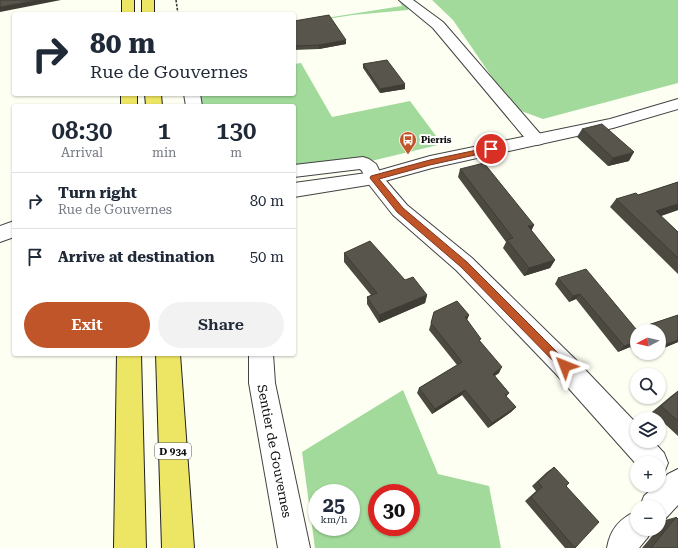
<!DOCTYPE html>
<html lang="en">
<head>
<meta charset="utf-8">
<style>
  :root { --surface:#fff; --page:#f2f2f3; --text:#1f2937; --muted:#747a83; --line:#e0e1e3; --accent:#bf5528 }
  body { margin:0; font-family:"Roboto Serif",serif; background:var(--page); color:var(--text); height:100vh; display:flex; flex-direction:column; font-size:15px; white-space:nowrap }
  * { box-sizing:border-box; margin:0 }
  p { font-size:13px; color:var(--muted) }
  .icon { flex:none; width:22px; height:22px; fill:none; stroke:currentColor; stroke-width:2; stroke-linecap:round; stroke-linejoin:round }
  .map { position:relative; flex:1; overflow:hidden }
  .panel { position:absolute; left:12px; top:104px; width:284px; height:252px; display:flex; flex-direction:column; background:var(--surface); border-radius:4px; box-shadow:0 1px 3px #0004 }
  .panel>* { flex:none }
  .hud { position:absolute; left:12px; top:12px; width:284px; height:84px; border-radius:4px; box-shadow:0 1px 3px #0004; background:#fff; color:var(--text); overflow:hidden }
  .needle { width:26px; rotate:263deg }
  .fabs { position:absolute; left:630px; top:324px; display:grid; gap:8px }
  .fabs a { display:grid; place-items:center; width:36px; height:36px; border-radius:50%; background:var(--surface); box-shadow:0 1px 3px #0004; font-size:20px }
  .speed { position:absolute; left:308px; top:484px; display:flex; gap:8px; font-size:20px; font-weight:700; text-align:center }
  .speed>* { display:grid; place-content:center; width:52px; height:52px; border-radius:50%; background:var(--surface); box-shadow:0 1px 3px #0004; line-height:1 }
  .speed small { font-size:10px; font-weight:400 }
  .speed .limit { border:6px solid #d22; background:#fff; color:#111 }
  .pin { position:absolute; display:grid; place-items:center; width:34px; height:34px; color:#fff; margin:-17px; border:2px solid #fff; border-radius:50%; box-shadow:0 1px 4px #0007 }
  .me { position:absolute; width:44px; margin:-22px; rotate:315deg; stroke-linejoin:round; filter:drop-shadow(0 0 3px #0008) }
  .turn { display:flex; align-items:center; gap:14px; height:84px; padding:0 12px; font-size:18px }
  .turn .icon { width:52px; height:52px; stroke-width:2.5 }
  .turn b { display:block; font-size:28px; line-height:34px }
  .eta { display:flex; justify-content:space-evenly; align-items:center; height:68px; text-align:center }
  .eta b { font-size:24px; font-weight:600; line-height:28px }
  .action { display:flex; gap:8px; margin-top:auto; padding:8px 12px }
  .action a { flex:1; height:46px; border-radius:24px; background:var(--accent); color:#fff; font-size:16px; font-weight:600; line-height:46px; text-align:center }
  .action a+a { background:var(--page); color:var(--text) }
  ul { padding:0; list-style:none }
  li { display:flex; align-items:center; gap:12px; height:56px; padding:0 12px; border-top:1px solid var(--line) }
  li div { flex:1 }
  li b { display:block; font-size:15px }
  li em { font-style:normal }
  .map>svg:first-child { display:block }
</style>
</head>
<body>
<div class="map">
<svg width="678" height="548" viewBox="0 0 678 548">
  <rect width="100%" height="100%" fill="#fdfff3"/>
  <path fill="#a2da9b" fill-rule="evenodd" d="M399 0H410L408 10 353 15 294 24V23L402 6Z
    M432 0H678V83L543 119 513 108 453 20Z
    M301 63 332 117 410 101 442 144 363 163 294 170V106H198L196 94H294V64Z
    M403 390 438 474 489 486 501 548H315L302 452ZM317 493H351V527H317ZM377 493H411V527H377Z"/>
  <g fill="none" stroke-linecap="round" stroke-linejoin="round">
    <defs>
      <path id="minor" d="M399 0H413L443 22 542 136 545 140 542 144 536 145 530 144 433 28Z
        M184 94H200L202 106H186Z
        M363 157 369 159 376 164 382 176 407 205 472 258 574 358 637 424V441H653L664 453 668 463 664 473 659 475V463H637V465L556 374 456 270 393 215 367 182 362 171 360 169 294 177V165Z
        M249 354H273L275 383 310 548H278L249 383Z
        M678 469V505L666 518 659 520V507H640L644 496 656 485H659V482L668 474Z
        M637 511V529H651L648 537 639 548H607C610 529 620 518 637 511Z"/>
      <path id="tertiary" d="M678 99V109L613 128 432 168 374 184 294 197V183L374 172 430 156 610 119Z
        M14 221V237L0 242V226Z"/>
      <path id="trunk" d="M122 0H134V14H122Z
        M142 0H154V14H142Z
        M121 94H137V106H121Z
        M145 94H161L162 106H146Z
        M117 354H141L146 548H114Z
        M156 354H180L194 548H162Z"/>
    </defs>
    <use href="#minor" stroke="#434343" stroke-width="2"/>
    <use href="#tertiary" stroke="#434343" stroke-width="2"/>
    <use href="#trunk" stroke="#212121" stroke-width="2"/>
    <path stroke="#323232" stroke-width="1.5" stroke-dasharray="2.5 1.5" stroke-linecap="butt" d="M176 0 178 14"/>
    <use href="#minor" fill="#fff" fill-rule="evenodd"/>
    <use href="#tertiary" fill="#fff" fill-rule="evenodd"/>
    <use href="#trunk" fill="#ede664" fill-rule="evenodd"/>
  </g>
  <path fill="#4c4941" d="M294 21 346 44 319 49 294 50Z
    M363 64 405 89 380 93 363 68Z
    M582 129 629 161 608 166 577 137Z
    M460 169 534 225 531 231 555 260 550 268 524 276 503 248 506 242 458 177Z
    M678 182V210L661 216 678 232V274L610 207 616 199 638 195Z
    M344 253 405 280 427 295 425 303 379 323 367 304V297L371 295 344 262Z
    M558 278 636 329 678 315V342L659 350V331H637V353H650L638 357 630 347 618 352 576 299 569 302 555 284Z
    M434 312 469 315 467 320 499 373 495 376 509 393 506 397 516 407 511 412 488 428 462 395 432 414 417 393 419 388 457 365 429 330Z
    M678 391V436L652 412 671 396Z
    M554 467 566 486 575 548H565L525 501 536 491 532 486 547 472Z
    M676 517 678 548H642L658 529H659V528L665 520Z"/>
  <path fill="#3e3c35" d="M38 0H61L0 12V7Z
    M346 40V44L319 49V45Z
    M405 84V89L380 93V89Z
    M634 152 629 161 608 166 613 158Z
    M678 204V210L649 220 656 211Z
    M534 225 530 233 528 226Z
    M555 260 550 268 524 276 529 268Z
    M580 294 576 299 569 302 573 296Z
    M427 295 425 303 379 323V315Z
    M469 315 466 322 465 317Z
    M678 340V342L659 350V347Z
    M636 342 630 347 618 352 624 346Z
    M643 353H650L638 357Z
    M502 367 499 373 489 379 493 374Z
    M465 390 462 395 432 414 435 409Z
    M516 407 511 412 488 428 492 423Z"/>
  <path fill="#58554c" stroke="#3e3c35" d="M0 0H38L0 7Z
    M329 15 346 40 319 45 294 46V21Z
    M387 60 405 84 380 89 363 64Z
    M602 124 634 152 613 158 582 129Z
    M484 163 534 225 528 226 555 260 529 268 507 240 513 238 460 169Z
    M678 182V204L656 211 678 232V258L616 199 636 193 638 195Z
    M370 241 405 280 413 277 427 295 379 315 367 297 377 293 344 253Z
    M586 269 636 329 678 315V340L659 347V331H637V344L636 342 624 346 580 294 573 296 558 278Z
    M457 301 469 315 465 317 481 339 479 340 502 367 493 374 509 393 505 395 516 407 492 423 465 390 435 409 419 388 462 362 431 323 434 312Z
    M678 391V421L661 406Z
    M554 467 569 483 566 486 599 522 575 548 531 497 542 487 538 482Z
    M676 517 678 519V548H651Z"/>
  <path fill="#bf5528" stroke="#7c371a" d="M491 147 494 149 493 151 430 165 379 179 403 208 467 262 568 363 570 366 568 369 565 371 561 369 461 267 397 212 370 178 371 176 430 160Z"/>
  <defs>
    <symbol id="bus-pin" viewBox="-11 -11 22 30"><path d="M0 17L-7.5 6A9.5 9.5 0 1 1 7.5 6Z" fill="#bf5528" stroke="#fff"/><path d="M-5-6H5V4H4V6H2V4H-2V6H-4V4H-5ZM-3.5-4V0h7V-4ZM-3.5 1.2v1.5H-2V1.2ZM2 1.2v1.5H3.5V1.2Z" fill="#fff"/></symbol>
  </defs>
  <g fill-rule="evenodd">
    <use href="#bus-pin" x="398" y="130" width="20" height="27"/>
  </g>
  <g text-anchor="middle" stroke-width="4" stroke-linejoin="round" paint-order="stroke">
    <g font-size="9" font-weight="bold" fill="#101010" stroke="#fff" text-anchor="start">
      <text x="421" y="143">Pierris</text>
    </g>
    <rect fill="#fff" stroke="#585858" stroke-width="1" x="155" y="443" width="36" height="16" rx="3"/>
    <g font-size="10" font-weight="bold" fill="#101010">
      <text x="173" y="455">D 934</text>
    </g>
    <g font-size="13" fill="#101010" stroke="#fff">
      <text transform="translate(275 451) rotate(79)" y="5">Sentier de Gouvernes</text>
    </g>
  </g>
</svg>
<div class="fabs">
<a><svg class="needle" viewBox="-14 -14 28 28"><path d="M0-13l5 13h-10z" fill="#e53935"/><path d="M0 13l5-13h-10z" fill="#747a83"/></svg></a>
<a><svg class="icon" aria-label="search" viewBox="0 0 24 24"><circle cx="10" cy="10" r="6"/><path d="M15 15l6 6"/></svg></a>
<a><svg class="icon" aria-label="layers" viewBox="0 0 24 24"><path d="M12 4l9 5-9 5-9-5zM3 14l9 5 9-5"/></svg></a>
<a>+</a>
<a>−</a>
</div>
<div class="speed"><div>25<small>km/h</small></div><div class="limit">30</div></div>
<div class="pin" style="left:491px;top:149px;background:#d93025"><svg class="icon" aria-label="arrive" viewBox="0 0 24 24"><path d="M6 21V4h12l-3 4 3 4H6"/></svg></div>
<svg class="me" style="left:565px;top:366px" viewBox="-20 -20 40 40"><path d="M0-17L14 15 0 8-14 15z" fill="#bf5528" stroke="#fff" stroke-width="4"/></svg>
<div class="hud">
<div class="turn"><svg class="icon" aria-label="right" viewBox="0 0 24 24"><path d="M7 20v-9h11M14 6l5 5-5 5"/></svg><div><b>80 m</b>Rue de Gouvernes</div></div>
</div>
<section class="panel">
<div class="eta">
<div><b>08:30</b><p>Arrival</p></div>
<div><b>1</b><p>min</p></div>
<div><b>130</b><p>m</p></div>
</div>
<ul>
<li><svg class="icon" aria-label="right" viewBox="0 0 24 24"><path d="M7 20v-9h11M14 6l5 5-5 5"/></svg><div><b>Turn right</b><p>Rue de Gouvernes</p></div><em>80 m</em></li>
<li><svg class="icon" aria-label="arrive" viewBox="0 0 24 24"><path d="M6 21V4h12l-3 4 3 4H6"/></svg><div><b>Arrive at destination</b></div><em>50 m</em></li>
</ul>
<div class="action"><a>Exit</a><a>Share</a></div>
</section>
</div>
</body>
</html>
